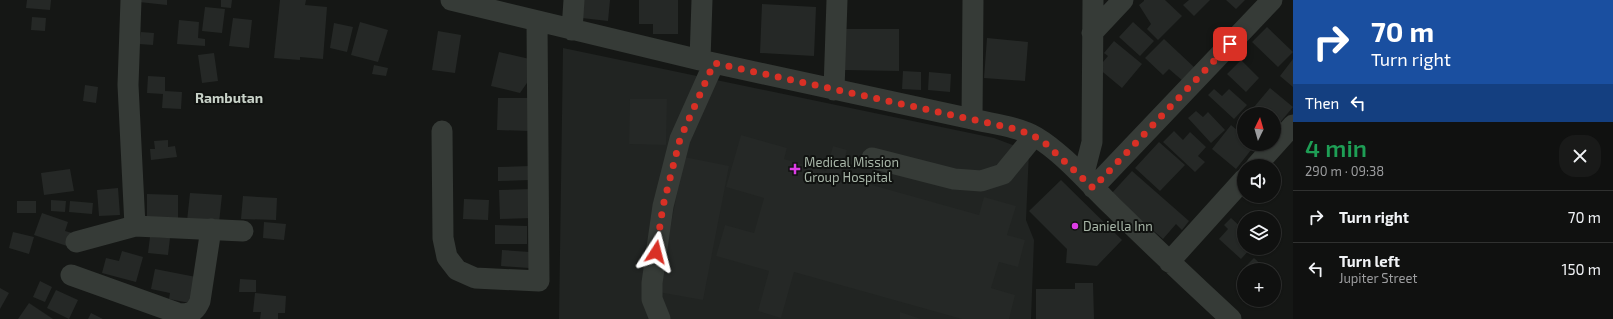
<!DOCTYPE html>
<html lang="en">
<head>
<meta charset="utf-8">
<style>
  :root { --surface:#101110; --page:#191a19; --text:#f1f3f6; --muted:#9c9d9f; --line:#303130 }
  body { margin:0; font-family:"Exo 2",sans-serif; background:var(--page); color:var(--text); height:100vh; display:flex; flex-direction:column; font-size:15px; white-space:nowrap }
  * { box-sizing:border-box; margin:0 }
  p { font-size:13px; color:var(--muted) }
  .icon { flex:none; width:22px; height:22px; fill:none; stroke:currentColor; stroke-width:2; stroke-linecap:round; stroke-linejoin:round }
  .map { position:relative; flex:1; overflow:hidden }
  .drawer { display:flex; flex-direction:column; background:var(--surface); width:320px }
  .drawer>* { flex:none }
  .top-card { background:#1a4fa0; color:#fff; overflow:hidden }
  .needle { width:26px; rotate:5deg }
  .controls { position:absolute; left:1237px; top:107px; display:grid; gap:8px }
  .controls a { display:grid; place-items:center; width:44px; height:44px; border-radius:50%; background:var(--surface); box-shadow:0 1px 3px #0004,0 0 0 1px var(--line); font-size:20px }
  .pin { position:absolute; display:grid; place-items:center; width:34px; height:34px; color:#fff; margin:-17px; border-radius:8px; box-shadow:0 2px 6px #0006 }
  .me { position:absolute; width:44px; margin:-22px; rotate:9deg; stroke-linejoin:round; filter:drop-shadow(0 0 3px #0008) }
  .turn { display:flex; align-items:center; gap:14px; height:84px; padding:0 12px; font-size:18px }
  .turn .icon { width:52px; height:52px; stroke-width:2.5 }
  .turn b { display:block; font-size:28px; line-height:34px }
  .then { display:flex; align-items:center; height:38px; padding:0 12px; background:#0003; gap:8px; font-size:15px }
  .round { display:grid; place-items:center; flex:none; width:42px; height:42px; border-radius:16px; background:var(--page) }
  .summary { display:flex; align-items:center; justify-content:space-between; height:68px; padding:0 12px }
  h1 { font-size:24px; font-weight:600; line-height:30px; color:#1e9e55 }
  ul { padding:0; list-style:none }
  li { display:flex; align-items:center; gap:12px; height:52px; padding:0 12px; border-top:1px solid var(--line) }
  li div { flex:1 }
  li b { display:block; font-size:15px }
  li em { font-style:normal }
  main { display:flex; flex:1; min-height:0 }
  .map>svg:first-child { display:block }
</style>
</head>
<body>
<main>
<div class="map">
<svg width="1293" height="319" viewBox="0 0 1293 319">
  <rect width="100%" height="100%" fill="#151715"/>
  <path fill="#212422" d="M563 48 994 138 1029 151 1026 220 1034 240 1031 319H559Z"/>
  <path fill="#252826" d="M27 0H51L50 10 26 8Z
    M139 0H167V5L139 2Z
    M221 0H232L231 8 221 7Z
    M280 0H306L305 5 327 7 323 59 300 57V60L274 58Z
    M584 0H610L608 21 582 18Z
    M639 0H678V34H653V24H639Z
    M1144 0H1165L1182 16 1158 40 1147 29 1151 24 1139 5 1144 1Z
    M1189 0H1210L1194 16 1183 5Z
    M1226 0H1245L1236 9Z
    M762 4 816 7 814 56 760 53Z
    M205 7 225 9 222 33 202 31Z
    M32 17 46 18 45 31 31 30Z
    M233 18 252 20 249 48 229 46Z
    M179 20 199 22 198 38 205 39V46L177 44Z
    M360 22 388 30 378 62 351 55Z
    M1133 22 1154 41 1140 56 1119 37Z
    M334 23 353 27 347 52 330 48Z
    M1267 27 1293 52 1278 67 1252 42Z
    M845 29H899V71L845 70Z
    M438 31 461 35 455 73 432 70Z
    M141 32 154 33 153 45 139 44Z
    M987 38 1028 42 1025 81 984 78Z
    M1164 39 1195 68 1183 81 1169 69 1163 75 1145 58Z
    M1114 41 1142 64 1122 88 1098 68 1108 56 1104 53Z
    M499 52 534 60 529 80 520 93 491 86Z
    M214 53 218 81 202 83 198 55Z
    M1293 59V87L1280 76Z
    M1241 60 1259 78 1246 92 1227 74Z
    M374 65 388 68 386 76 372 74Z
    M903 71 921 72V90L902 89Z
    M929 72 951 74 950 92 928 90Z
    M148 76 165 77V91L182 92 181 109 162 108 163 94 147 93Z
    M85 85 98 87 96 103 83 101Z
    M1270 88 1293 107 1277 126 1274 124V114H1263L1254 107Z
    M1214 89 1222 96 1229 89 1247 105 1234 119 1208 95Z
    M498 98H530V131L497 130Z
    M630 99H667L666 145 629 144Z
    M1196 111 1203 117 1208 112 1225 130 1211 143 1188 118Z
    M1244 117V130L1238 124Z
    M1231 125 1244 136V144L1255 145 1236 169 1212 149Z
    M1174 131 1183 140 1190 132 1206 147 1198 156 1205 162 1195 172 1163 142Z
    M741 135 787 148 784 159 826 171 833 146 847 150 840 176 979 215 984 197 1016 206 1007 235 1025 240 1018 267 999 262 991 288 1015 295 1009 319H962L794 272 781 318 758 311 769 271 716 256 725 225 754 233 764 198 726 187Z
    M168 140V147L175 146 177 157 151 160 150 149H155L154 141Z
    M1159 142 1185 165 1160 191 1135 168Z
    M684 157 729 166 703 300 658 292Z
    M530 166V180L498 181V167Z
    M70 169 74 191 44 195 41 173Z
    M1132 171 1189 221 1182 230 1176 224 1163 239 1111 194Z
    M1061 180 1122 240 1097 266 1066 263 1067 249 1029 211Z
    M118 188 120 215 99 216 97 190Z
    M532 189 533 218 500 219 499 190Z
    M190 193 222 195 219 223 187 221Z
    M147 194 178 195V221L147 220Z
    M243 196 277 198 276 220 241 219Z
    M464 199 489 200 488 220 463 219Z
    M51 200 66 201 65 212 51 211Z
    M17 201H36V213H17Z
    M70 201 93 203 92 214 69 212Z
    M42 213 68 222 65 231 72 233 67 246 34 235Z
    M1231 218 1244 230V248H1251L1241 259 1219 239 1228 229 1224 225Z
    M264 222 286 224 284 240 263 238Z
    M495 225 527 226V244H495Z
    M13 232 34 237 29 254 9 248Z
    M150 237 170 238 168 255 148 253Z
    M502 250 530 252 529 268 501 266Z
    M122 251 143 257 136 282 102 273 106 258 119 261Z
    M1254 258 1267 270H1249L1246 266Z
    M155 269 196 277 190 303 169 299 170 293 151 289Z
    M240 279 256 280V292H239Z
    M40 281 52 287 45 302 33 297Z
    M1075 283H1093L1094 319H1036V289H1075Z
    M0 288 9 293 0 309Z
    M56 290 78 300 69 319 47 308Z
    M255 293 286 296 285 313H278V319H260L261 312H253Z
    M29 303 53 319H18Z
    M900 312 921 319H900Z
    M91 313 103 319H88Z"/>
  <g fill="none" stroke-linecap="round" stroke-linejoin="round">
    <path stroke="#363b37" stroke-width="21" d="M131 0 128 85 135 226
      M451 0 700 60 972 119C992 124 1017 126 1036 137 1063 153 1089 184 1112 206 1151 244 1191 282 1231 319
      M572 30 574 0
      M1092 33 1123 0
      M700 60 702 0
      M834 90 837 0
      M972 119 973 0
      M442 131 443 238 447 257 457 270 475 278 539 281 537 21
      M872 158 954 179 981 181 1003 174 1034 136
      M1256 166 1293 125
      M1083 177 1092 142 1093 0
      M1093 188 1272 0
      M76 242 135 226 243 231
      M1169 262 1244 179
      M71 275 177 313C189 315 195 313 200 301L211 229
      M660 319 652 299V283L663 206 680 139 714 63"/>
  </g>
  <g fill="none" stroke-linecap="round" stroke-linejoin="round">
    <path stroke="#d93025" stroke-width="7" stroke-dasharray="0 12.6" d="M656 252 663 206 680 139 714 63 1016 129 1034 136 1046 144 1093 188 1230 44"/>
  </g>
  <g fill="#dd3de6" stroke="#101210" stroke-width="1.5">
    <path d="M793 163h4v4h4v4h-4v4h-4v-4h-4v-4h4z"/>
    <circle cx="1075" cy="226" r="4"/>
  </g>
  <g text-anchor="middle" stroke-width="4" stroke-linejoin="round" paint-order="stroke">
    <g font-size="13" fill="#a8b6a8" stroke="#101210" text-anchor="start">
      <text x="804" y="167">Medical Mission<tspan x="804" dy="15">Group Hospital</tspan></text>
      <text x="1083" y="231">Daniella Inn</text>
    </g>
    <g font-size="14" font-weight="bold" fill="#c8d2c8" stroke="#101210">
      <text x="229" y="103">Rambutan</text>
    </g>
  </g>
</svg>
<div class="controls">
<a><svg class="needle" viewBox="-14 -14 28 28"><path d="M0-13l5 13h-10z" fill="#e53935"/><path d="M0 13l5-13h-10z" fill="#9c9d9f"/></svg></a>
<a><svg class="icon" aria-label="sound" viewBox="0 0 24 24"><path d="M4 9h4l5-4v14l-5-4H4zM17 9q2 3 0 6"/></svg></a>
<a><svg class="icon" aria-label="layers" viewBox="0 0 24 24"><path d="M12 4l9 5-9 5-9-5zM3 14l9 5 9-5"/></svg></a>
<a>+</a>
</div>
<div class="pin" style="left:1230px;top:44px;background:#d93025"><svg class="icon" aria-label="arrive" viewBox="0 0 24 24"><path d="M6 21V4h12l-3 4 3 4H6"/></svg></div>
<svg class="me" style="left:656px;top:252px" viewBox="-20 -20 40 40"><path d="M0-17L14 15 0 8-14 15z" fill="#d93025" stroke="#fff" stroke-width="4"/></svg>
</div>
<section class="drawer">
<div class="top-card">
<div class="turn"><svg class="icon" aria-label="right" viewBox="0 0 24 24"><path d="M7 20v-9h11M14 6l5 5-5 5"/></svg><div><b>70 m</b>Turn right</div></div>
<div class="then">Then<svg class="icon" aria-label="left" viewBox="0 0 24 24"><path d="M17 20v-9H6M10 6l-5 5 5 5"/></svg></div>
</div>
<div class="summary"><div><h1>4 min</h1><p>290 m · 09:38</p></div><a class="round"><svg class="icon" aria-label="close" viewBox="0 0 24 24"><path d="M6 6l12 12M18 6L6 18"/></svg></a></div>
<ul>
<li><svg class="icon" aria-label="right" viewBox="0 0 24 24"><path d="M7 20v-9h11M14 6l5 5-5 5"/></svg><div><b>Turn right</b></div><em>70 m</em></li>
<li><svg class="icon" aria-label="left" viewBox="0 0 24 24"><path d="M17 20v-9H6M10 6l-5 5 5 5"/></svg><div><b>Turn left</b><p>Jupiter Street</p></div><em>150 m</em></li>
</ul>
</section>
</main>
</body>
</html>
